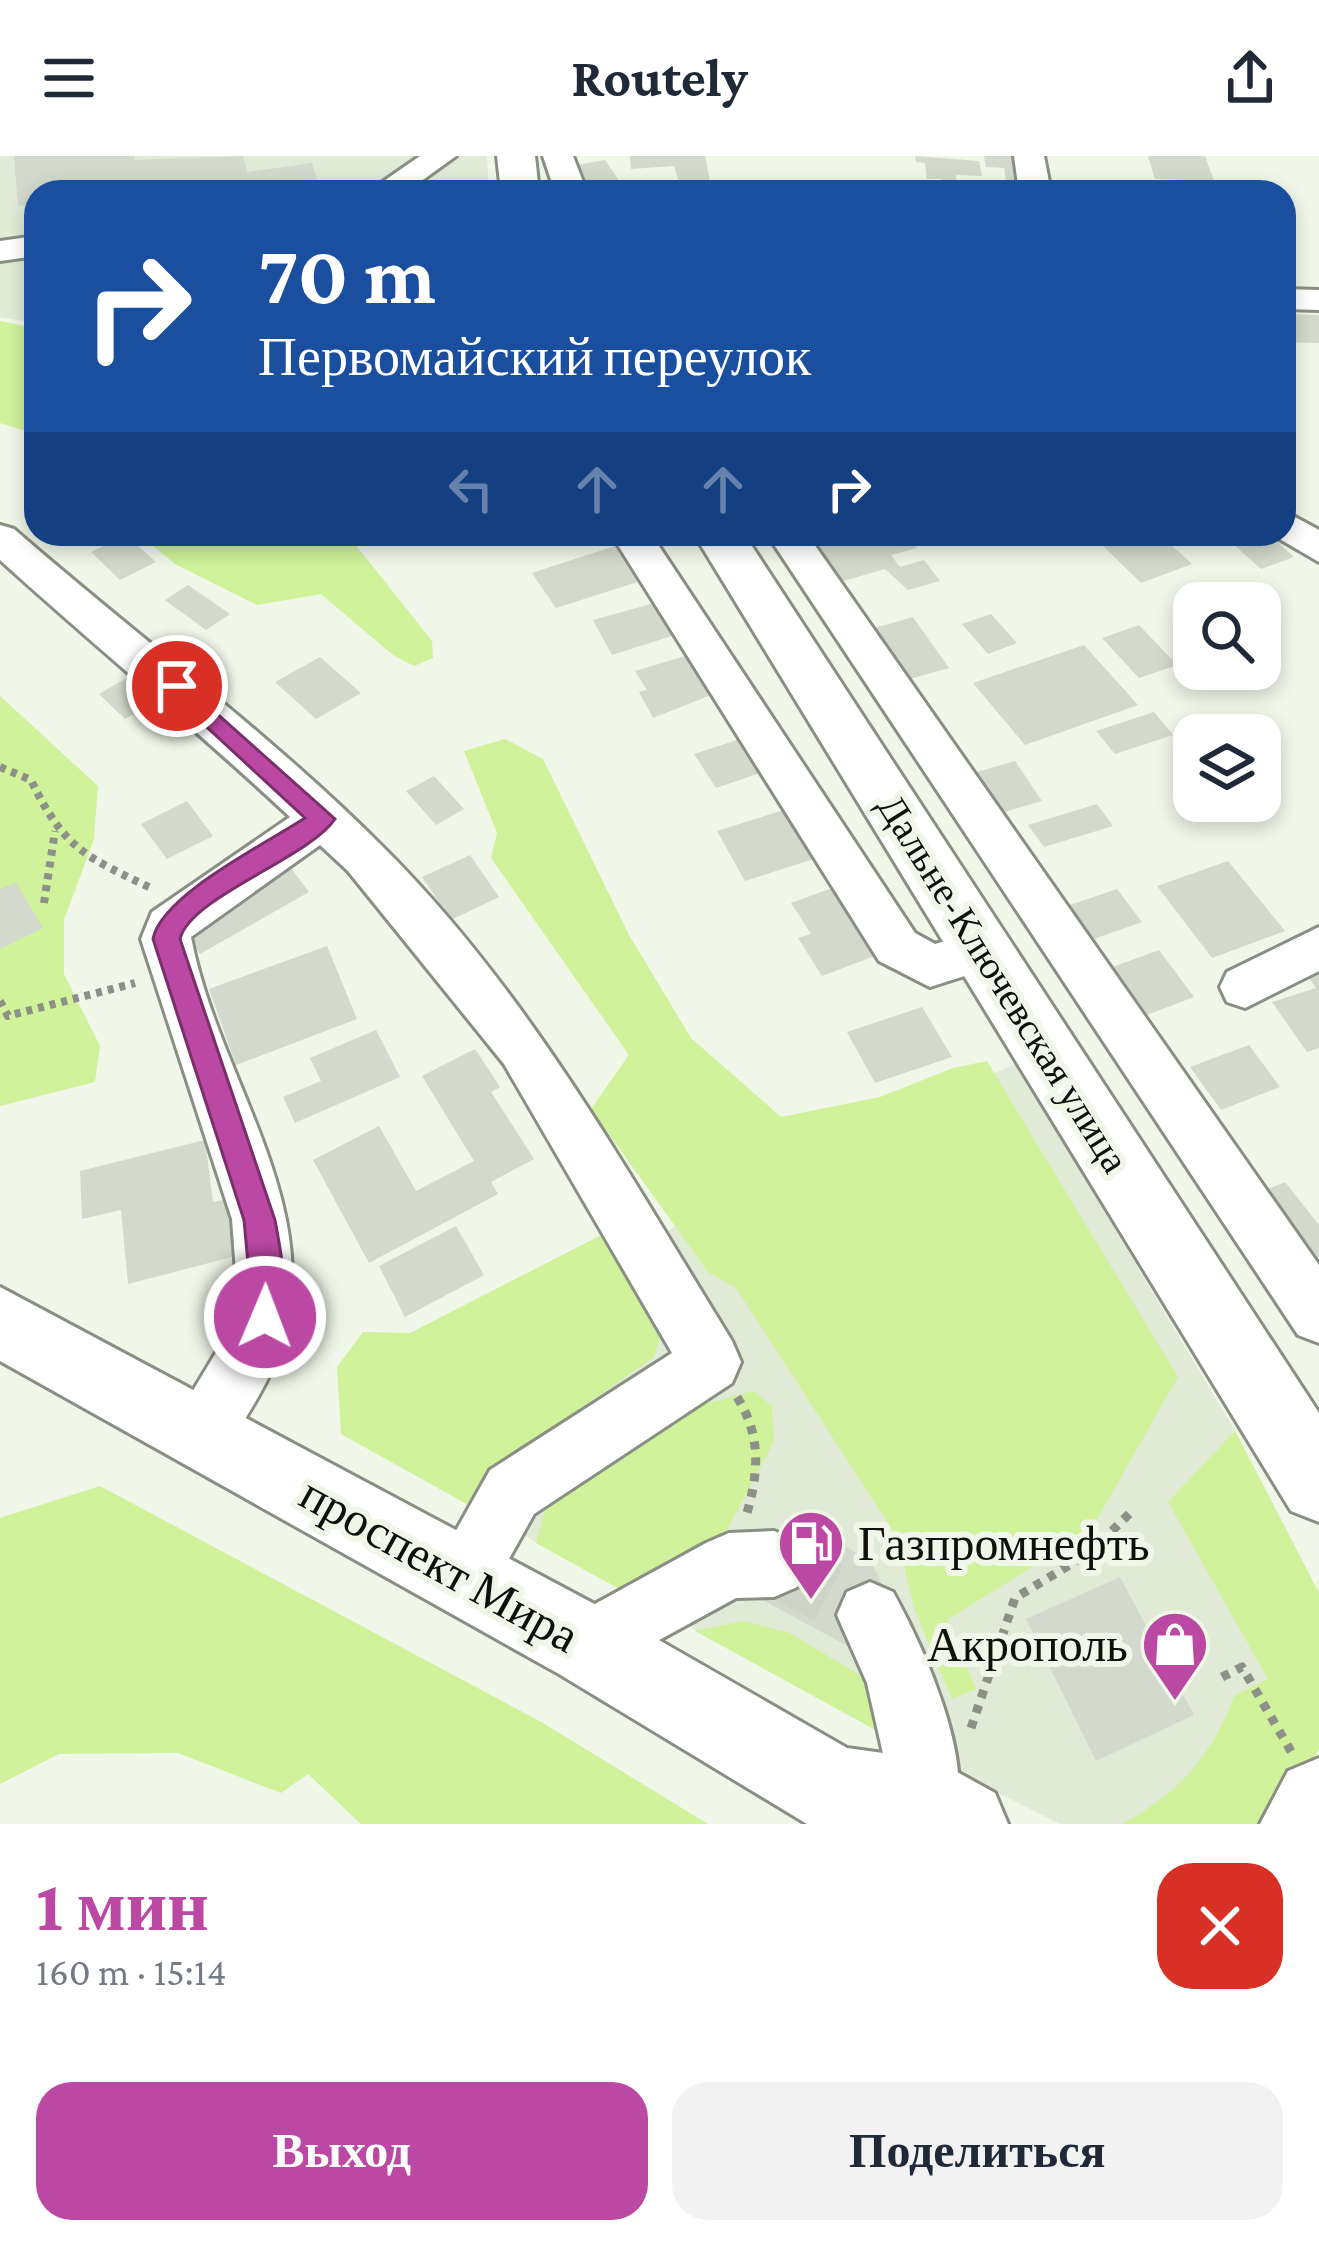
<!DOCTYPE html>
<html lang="ru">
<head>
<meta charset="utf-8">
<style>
  :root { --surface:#fff; --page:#f2f2f3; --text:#1f2937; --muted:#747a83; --accent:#bb49a4 }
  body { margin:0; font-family:"Crimson Pro",serif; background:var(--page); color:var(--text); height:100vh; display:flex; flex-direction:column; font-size:45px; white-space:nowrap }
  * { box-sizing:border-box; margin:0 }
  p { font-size:39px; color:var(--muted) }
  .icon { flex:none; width:66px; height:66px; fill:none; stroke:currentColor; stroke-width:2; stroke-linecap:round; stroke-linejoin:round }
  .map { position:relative; height:1668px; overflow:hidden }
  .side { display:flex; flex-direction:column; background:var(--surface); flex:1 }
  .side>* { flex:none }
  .banner { position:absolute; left:24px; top:24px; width:1272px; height:366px; border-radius:36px; box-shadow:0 6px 18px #0003; background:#1a4fa0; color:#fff; overflow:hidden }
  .tools { position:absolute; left:1173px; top:426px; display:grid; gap:24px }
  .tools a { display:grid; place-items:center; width:108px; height:108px; border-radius:24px; background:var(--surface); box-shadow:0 6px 18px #0003; font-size:60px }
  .pin { position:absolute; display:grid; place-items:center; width:102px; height:102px; color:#fff; margin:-51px; border:6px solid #fff; border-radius:50%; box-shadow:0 3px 12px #0007 }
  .me { position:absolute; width:132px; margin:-66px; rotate:1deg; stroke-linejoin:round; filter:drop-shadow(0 0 9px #0008) }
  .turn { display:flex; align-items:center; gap:42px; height:252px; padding:0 36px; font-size:54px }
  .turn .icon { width:156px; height:156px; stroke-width:2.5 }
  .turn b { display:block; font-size:84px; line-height:102px }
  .lanes { display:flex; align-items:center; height:114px; padding:0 36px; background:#0003; justify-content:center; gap:60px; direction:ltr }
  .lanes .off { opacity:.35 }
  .round { display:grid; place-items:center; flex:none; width:126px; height:126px; border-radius:36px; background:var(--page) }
  .head { display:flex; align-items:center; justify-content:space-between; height:204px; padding:0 36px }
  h1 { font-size:72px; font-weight:700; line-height:90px; color:var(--accent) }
  .button { display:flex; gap:24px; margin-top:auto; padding:24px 36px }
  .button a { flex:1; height:138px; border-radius:36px; background:var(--accent); color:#fff; font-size:48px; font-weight:700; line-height:138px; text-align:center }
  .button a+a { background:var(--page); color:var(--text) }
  header { display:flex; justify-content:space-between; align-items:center; height:156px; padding:0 36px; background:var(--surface); font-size:54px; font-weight:700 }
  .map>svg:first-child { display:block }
</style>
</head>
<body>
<header><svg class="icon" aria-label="menu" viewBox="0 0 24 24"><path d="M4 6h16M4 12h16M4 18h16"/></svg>Routely<svg class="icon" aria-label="share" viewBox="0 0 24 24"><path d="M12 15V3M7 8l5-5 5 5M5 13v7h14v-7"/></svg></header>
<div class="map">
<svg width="1319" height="1668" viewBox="0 0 1319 1668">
  <rect width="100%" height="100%" fill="#f0f6e8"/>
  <path fill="#e1ead6" d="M0 0H487L489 36H36V167L0 161Z
    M1016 907 1235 1275 1319 1437V1593L1261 1668H1060L903 1589 341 1278 674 1071Z"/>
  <path fill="#cff29b" d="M0 165 30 171 36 278 0 267Z
    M138 378H347L432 485 433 502 414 510 393 499 321 438 257 449 175 408Z
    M0 540 98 630 94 683 64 764V818L100 890 95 926 0 950Z
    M505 583 543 603 629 779 691 882 781 961 880 941 953 912 987 905 1178 1221 1091 1374 947 1464 976 1533 952 1543 915 1455 897 1381 736 1132 708 1116 591 953 629 899 491 702 497 677 464 595Z
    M613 1073 666 1163 654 1201 501 1308 472 1351 341 1278 337 1211 363 1176 410 1177Z
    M754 1235 772 1250 774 1285 711 1404 634 1441 536 1387 553 1324 674 1256Z
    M1235 1275 1319 1437V1593L1292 1638 1261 1668H1122C1179 1637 1212 1600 1234 1540L1268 1523 1168 1346Z
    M100 1330 543 1567 708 1668H361L308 1618 281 1637 178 1597 59 1598 0 1628V1362Z
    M743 1465 790 1477 868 1524 903 1589 695 1475Z"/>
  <path fill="#d3d9cc" d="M14 0H134L135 4 243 0 247 16 312 7 321 36H36V58L26 59 25 49 18 50Z
    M630 0H705L712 36H682L674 10 631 13Z
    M915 0 979 5 982 20 956 19 957 29 942 28 941 23H927L925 7 916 6Z
    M984 0H1012L1021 26H1006L1004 12 986 11Z
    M1148 0H1205L1214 25 1155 23Z
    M605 4 622 29 588 35 572 10Z
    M1284 158 1319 159V187L1284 186Z
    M828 378H906L917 392 891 399 900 411 924 404 940 425 908 434 885 413 833 428 802 385Z
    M1121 378H1144L1157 389 1167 385 1192 408 1141 427 1099 386Z
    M1268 378 1294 401 1261 413 1224 380Z
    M126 379 156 406 120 424 91 396Z
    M621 388 647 423 556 452 532 417Z
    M188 429 230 458 206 474 165 444Z
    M658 446 678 478 612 499 593 464Z
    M991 458 1017 487 988 498 962 468Z
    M913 461 949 512 899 526 864 475Z
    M1139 469 1177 509 1139 522 1102 482Z
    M1084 489 1138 549 1025 589 973 527Z
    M692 498 716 537 653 562 639 536 647 534 635 515Z
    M320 501 361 537 316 563 275 526Z
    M132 519 158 543 125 563 99 538Z
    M1154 556 1173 579 1115 598 1096 575Z
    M740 583 763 616 716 632 694 598Z
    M1015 605 1042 645 990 660 963 620Z
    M434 620 464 653 436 669 406 635Z
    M187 645 213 680 167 703 141 668Z
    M1097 648 1113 670 1044 691 1028 669Z
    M790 652 820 701 745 725 717 675Z
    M470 699 499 741 451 764 422 721Z
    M1228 705 1285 775 1212 802 1157 730Z
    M287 707 309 736 200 798 186 780Z
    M16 726 43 772 0 793V733Z
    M835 731 880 798 822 820 798 782 811 778 791 747Z
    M1117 733 1142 766 1094 783 1070 749Z
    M327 790 357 863 236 909 209 833Z
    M1159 794 1194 841 1144 860 1110 812Z
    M1319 812V892L1307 896 1272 846 1316 832 1305 817Z
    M922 851 952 901 875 927 847 876Z
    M376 874 400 921 295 967 283 941 321 925 310 902Z
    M1249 889 1280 931 1221 954 1190 911Z
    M475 893 500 931 491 936 534 1003 491 1026 498 1038 369 1107 313 1004 379 970 416 1035 474 1005 422 920Z
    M205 984 213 1046 228 1043 236 1100 128 1128 121 1054 82 1063 80 1015Z
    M1285 1026 1319 1069V1137L1252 1039Z
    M456 1070 484 1119 405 1161 379 1110Z
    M813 1373 870 1404 883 1430 855 1494 757 1441 788 1381Z
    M1120 1421 1194 1559 1096 1605 1026 1463Z"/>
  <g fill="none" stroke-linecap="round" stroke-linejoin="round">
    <path stroke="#ced4c7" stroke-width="62" stroke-dasharray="62 32" stroke-linecap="butt" d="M774 1408 870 1459"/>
    <defs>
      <path id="minor" d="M420 0H456L406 36H368Z
        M543 0H573L587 36H555Z
        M1014 0H1044L1051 36H1019Z
        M36 80V100L0 105V85Z
        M1284 133 1319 134V154L1284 153Z
        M1284 355 1319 374V406L1271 378H1284Z
        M0 369 14 373C135 479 266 574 380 688 526 832 625 1012 732 1185L741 1206 732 1227 534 1358 486 1444 463 1454 440 1444 430 1421 490 1314 672 1197 504 908 348 715 320 689 191 781C221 939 353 1079 258 1241 242 1268 228 1295 199 1307L177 1298 168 1276 229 1175 237 1129 232 1063 141 783 152 756 290 661C195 572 96 491 0 404Z
        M611 378H651L915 777 935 788 984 774 1002 780 1009 794 1002 808 930 831 879 805Z
        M767 378H807L1319 1109V1187L1298 1179Z
        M1319 771V815L1245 852 1227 846 1220 831 1227 816Z
        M774 1375 797 1385 807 1408 797 1431 774 1441 736 1442 588 1523 564 1513 554 1489 564 1465 706 1387 729 1377Z
        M870 1426 893 1436C923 1490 977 1608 953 1668H899L867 1527 837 1459 847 1436Z"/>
      <path id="major" d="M497 0H535L539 36H501Z
        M694 378H744L1319 1257V1366L1291 1355Z
        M0 1131 617 1460 847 1592 926 1603 957 1616 995 1637 1008 1668H807L559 1518 0 1205Z
        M1319 1602V1668H1260L1288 1615Z"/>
    </defs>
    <use href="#minor" stroke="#8a8f83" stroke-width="6"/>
    <use href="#major" stroke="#8a8f83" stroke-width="6"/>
    <path stroke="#8d9087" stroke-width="8" stroke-dasharray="6 6" stroke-linecap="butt" d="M0 611 31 624C64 693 86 701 153 733
      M44 747 55 675
      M0 845 8 860 135 827"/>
    <path stroke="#8d9087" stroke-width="9" stroke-dasharray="8 8" stroke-linecap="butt" d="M737 1241C761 1279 759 1315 747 1357
      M1222 1521 1242 1511 1292 1597
      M971 1572 1015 1442 1091 1396 1134 1353"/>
    <use href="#minor" fill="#fff" fill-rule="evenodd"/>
    <use href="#major" fill="#fff" fill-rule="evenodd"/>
  </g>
  <path fill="#bb49a4" stroke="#7a2f6b" stroke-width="3" d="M177 522 335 663C309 702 190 741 180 783L275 1064C281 1098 291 1139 276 1172L265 1176 254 1172 244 1064 153 783C161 739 267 687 305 662L169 536V524Z"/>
  <defs>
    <symbol id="fuel-pin" viewBox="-11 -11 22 30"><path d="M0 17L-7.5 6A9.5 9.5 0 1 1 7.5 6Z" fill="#bb49a4" stroke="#f0f6e8"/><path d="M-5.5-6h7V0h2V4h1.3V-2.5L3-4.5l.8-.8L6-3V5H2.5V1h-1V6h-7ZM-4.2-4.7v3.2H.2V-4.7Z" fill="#fff"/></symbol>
    <symbol id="shop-pin" viewBox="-11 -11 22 30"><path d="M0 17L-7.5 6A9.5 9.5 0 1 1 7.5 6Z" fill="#bb49a4" stroke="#f0f6e8"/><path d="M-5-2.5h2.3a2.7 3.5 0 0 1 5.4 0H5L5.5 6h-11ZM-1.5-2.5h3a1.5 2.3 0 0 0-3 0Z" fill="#fff"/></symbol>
  </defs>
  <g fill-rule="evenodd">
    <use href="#fuel-pin" x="773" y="1349" width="76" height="104"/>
    <use href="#shop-pin" x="1137" y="1450" width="76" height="104"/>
  </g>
  <g text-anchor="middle" stroke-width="12" stroke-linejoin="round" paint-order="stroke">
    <g font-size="39" fill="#0f100c" stroke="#f0f6e8">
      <text transform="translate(1004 827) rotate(58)" y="14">Дальне-Ключевская улица</text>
    </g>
    <g font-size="48" fill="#0f100c" stroke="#f0f6e8" text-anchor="start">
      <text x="858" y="1404">Газпромнефть</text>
      <text x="1128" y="1505" text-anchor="end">Акрополь</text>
    </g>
    <g font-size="48" fill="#0f100c" stroke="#f0f6e8">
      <text transform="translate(440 1408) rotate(29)" y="17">проспект Мира</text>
    </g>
  </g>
</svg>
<div class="tools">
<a><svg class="icon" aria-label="search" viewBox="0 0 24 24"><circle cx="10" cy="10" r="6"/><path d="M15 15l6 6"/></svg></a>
<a><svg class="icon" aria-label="layers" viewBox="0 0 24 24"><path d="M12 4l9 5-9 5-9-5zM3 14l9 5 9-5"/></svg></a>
</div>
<div class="pin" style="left:177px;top:530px;background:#d93025"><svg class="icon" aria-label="arrive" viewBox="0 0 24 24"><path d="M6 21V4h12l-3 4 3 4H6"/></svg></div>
<svg class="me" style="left:265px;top:1161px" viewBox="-20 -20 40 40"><circle r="17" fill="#bb49a4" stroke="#fff" stroke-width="3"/><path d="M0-11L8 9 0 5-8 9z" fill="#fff"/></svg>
<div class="banner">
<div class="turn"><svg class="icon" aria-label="right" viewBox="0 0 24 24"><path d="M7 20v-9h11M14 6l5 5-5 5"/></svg><div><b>70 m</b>Первомайский переулок</div></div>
<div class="lanes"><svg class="icon off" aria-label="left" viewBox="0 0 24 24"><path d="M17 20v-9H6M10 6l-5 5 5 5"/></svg><svg class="icon off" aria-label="ahead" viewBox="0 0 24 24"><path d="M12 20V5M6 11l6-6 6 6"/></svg><svg class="icon off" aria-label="ahead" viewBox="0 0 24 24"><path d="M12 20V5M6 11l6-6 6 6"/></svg><svg class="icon" aria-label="right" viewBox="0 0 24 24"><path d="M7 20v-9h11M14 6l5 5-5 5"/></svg></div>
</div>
</div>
<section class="side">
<div class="head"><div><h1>1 мин</h1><p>160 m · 15:14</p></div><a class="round" style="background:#d93025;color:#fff"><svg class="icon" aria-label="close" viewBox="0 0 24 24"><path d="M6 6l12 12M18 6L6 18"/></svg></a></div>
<div class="button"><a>Выход</a><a>Поделиться</a></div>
</section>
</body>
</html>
